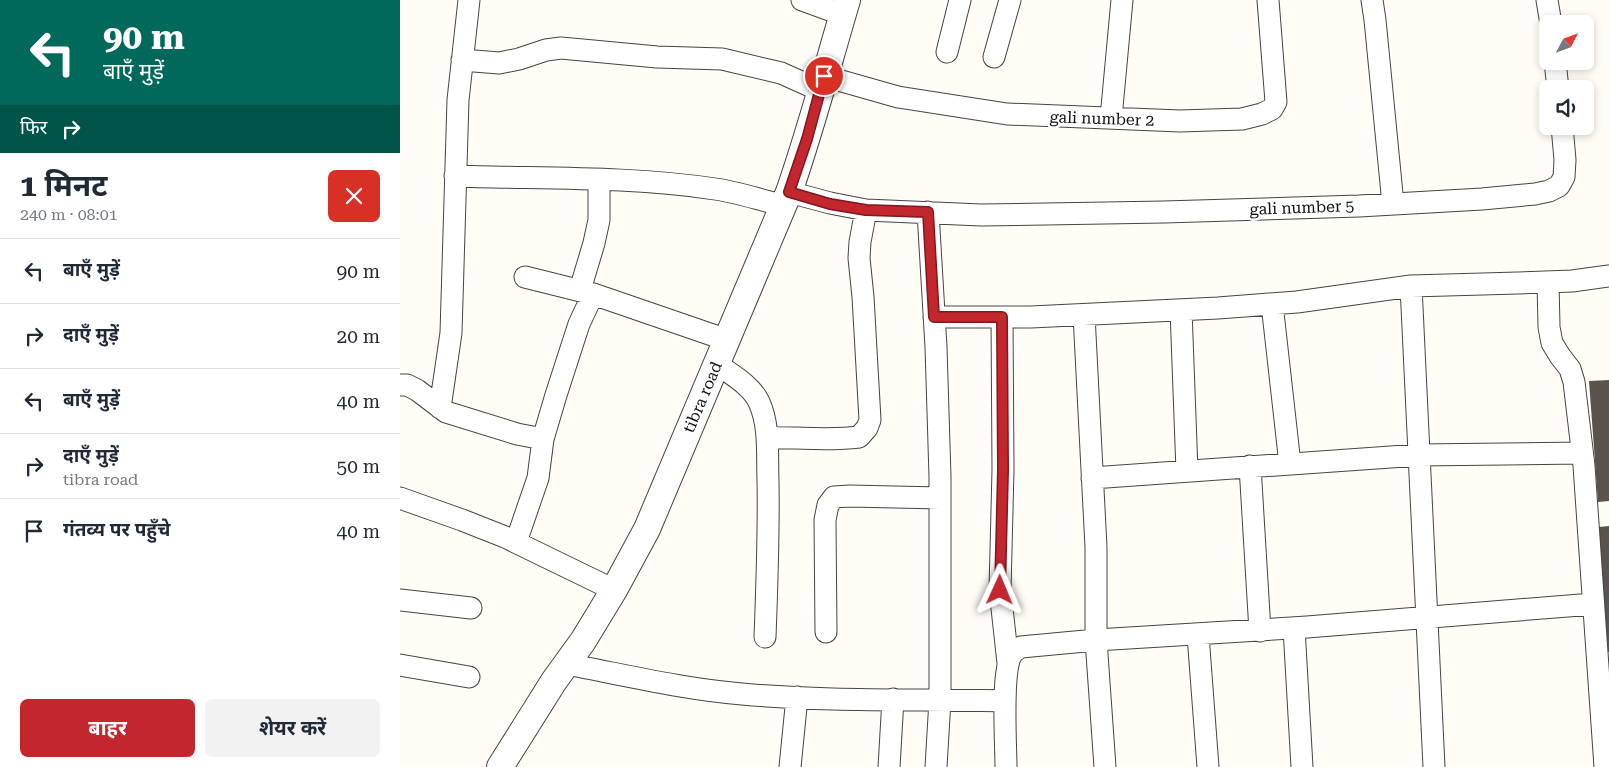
<!DOCTYPE html>
<html lang="hi">
<head>
<meta charset="utf-8">
<style>
  :root { --surface:#fff; --page:#f2f2f3; --text:#1f2937; --muted:#747a83; --line:#e0e1e3; --accent:#c4262e }
  body { margin:0; font-family:"Roboto Serif","Noto Sans Devanagari",serif; background:var(--page); color:var(--text); height:100vh; display:flex; flex-direction:column; font-size:19px; white-space:nowrap }
  * { box-sizing:border-box; margin:0 }
  p { font-size:16px; color:var(--muted) }
  .icon { flex:none; width:28px; height:28px; fill:none; stroke:currentColor; stroke-width:2; stroke-linecap:round; stroke-linejoin:round }
  .map { position:relative; flex:1; overflow:hidden }
  .drawer { display:flex; flex-direction:column; background:var(--surface); width:400px }
  .drawer>* { flex:none }
  .banner { background:#00695c; color:#fff; overflow:hidden }
  .needle { width:32px; rotate:49deg }
  .tools { position:absolute; left:1139px; top:15px; display:grid; gap:10px }
  .tools a { display:grid; place-items:center; width:55px; height:55px; border-radius:8px; background:var(--surface); box-shadow:0 2px 8px #0003; font-size:25px }
  .pin { position:absolute; display:grid; place-items:center; width:42px; height:42px; color:#fff; margin:-21px; border:2px solid #fff; border-radius:50%; box-shadow:0 1px 5px #0007 }
  .me { position:absolute; width:55px; margin:-28px; rotate:1deg; stroke-linejoin:round; filter:drop-shadow(0 0 4px #0008) }
  .turn { display:flex; align-items:center; gap:18px; height:105px; padding:0 20px; font-size:22px }
  .turn .icon { width:65px; height:65px; stroke-width:2.5 }
  .turn b { display:block; font-size:35px; line-height:42px }
  .then { display:flex; align-items:center; height:48px; padding:0 20px; background:#0003; gap:10px; font-size:19px }
  .round { display:grid; place-items:center; flex:none; width:52px; height:52px; border-radius:8px; background:var(--page) }
  .head { display:flex; align-items:center; justify-content:space-between; height:85px; padding:0 20px }
  h1 { font-size:30px; font-weight:700; line-height:38px }
  .primary-button { display:flex; gap:10px; margin-top:auto; padding:10px 20px }
  .primary-button a { flex:1; height:58px; border-radius:8px; background:var(--accent); color:#fff; font-size:20px; font-weight:700; line-height:58px; text-align:center }
  .primary-button a+a { background:var(--page); color:var(--text) }
  ul { padding:0; list-style:none }
  li { display:flex; align-items:center; gap:15px; height:65px; padding:0 20px; border-top:1px solid var(--line) }
  li div { flex:1 }
  li b { display:block; font-size:19px }
  li em { font-style:normal }
  main { display:flex; flex:1; min-height:0 }
  .map>svg:first-child { display:block }
</style>
</head>
<body>
<main>
<section class="drawer">
<div class="banner">
<div class="turn"><svg class="icon" aria-label="left" viewBox="0 0 24 24"><path d="M17 20v-9H6M10 6l-5 5 5 5"/></svg><div><b>90 m</b>बाएँ मुड़ें</div></div>
<div class="then">फिर<svg class="icon" aria-label="right" viewBox="0 0 24 24"><path d="M7 20v-9h11M14 6l5 5-5 5"/></svg></div>
</div>
<div class="head"><div><h1>1 मिनट</h1><p>240 m · 08:01</p></div><a class="round" style="background:#d93025;color:#fff"><svg class="icon" aria-label="close" viewBox="0 0 24 24"><path d="M6 6l12 12M18 6L6 18"/></svg></a></div>
<ul>
<li><svg class="icon" aria-label="left" viewBox="0 0 24 24"><path d="M17 20v-9H6M10 6l-5 5 5 5"/></svg><div><b>बाएँ मुड़ें</b></div><em>90 m</em></li>
<li><svg class="icon" aria-label="right" viewBox="0 0 24 24"><path d="M7 20v-9h11M14 6l5 5-5 5"/></svg><div><b>दाएँ मुड़ें</b></div><em>20 m</em></li>
<li><svg class="icon" aria-label="left" viewBox="0 0 24 24"><path d="M17 20v-9H6M10 6l-5 5 5 5"/></svg><div><b>बाएँ मुड़ें</b></div><em>40 m</em></li>
<li><svg class="icon" aria-label="right" viewBox="0 0 24 24"><path d="M7 20v-9h11M14 6l5 5-5 5"/></svg><div><b>दाएँ मुड़ें</b><p>tibra road</p></div><em>50 m</em></li>
<li><svg class="icon" aria-label="arrive" viewBox="0 0 24 24"><path d="M6 21V4h12l-3 4 3 4H6"/></svg><div><b>गंतव्य पर पहुँचे</b></div><em>40 m</em></li>
</ul>
<div class="primary-button"><a>बाहर</a><a>शेयर करें</a></div>
</section>
<div class="map">
<svg width="1209" height="767" viewBox="0 0 1209 767">
  <rect width="100%" height="100%" fill="#fffdf5"/>
  <path fill="#5a524d" d="M1209 380V501L1198 502 1189 381Z
    M1209 526V652H1208L1199 527Z"/>
  <g fill="none" stroke-linecap="round" stroke-linejoin="round">
    <defs>
      <path id="minor" d="M402 0 443 15
        M972 0 975 20 993 204
        M1147 0 1151 24
        M547 52 560 0
        M594 57 610 0
        M62 60 99 63 119 59 146 50 161 48 257 57 322 59 381 73 419 90
        M1155 61 1158 89
        M424 76 498 97 607 114 780 121 842 119 862 114 872 109 876 102 868 0
        M711 118 722 0
        M55 176C141 179 229 176 315 189 337 192 360 200 382 205
        M389 192 430 203 466 210 581 215 764 212 959 206 1082 199 1135 194 1149 191 1159 186 1164 177 1165 160 1162 126
        M528 212 536 347 540 477V700L536 767
        M125 277 193 294 327 340
        M1148 282 1149 327 1152 343 1160 356 1170 369 1174 382 1184 466 1205 767
        M1011 286 1034 767
        M180 290 194 243 199 220V180
        M872 304 890 464
        M781 310 787 471
        M684 315 696 547V640L705 767
        M534 317H631L818 308 897 302 1011 286 1118 283 1172 281 1209 276
        M602 317 603 470 600 590 608 663
        M317 364C332 375 351 385 359 402 370 426 367 455 368 481 369 533 367 585 365 637
        M0 385H7L17 390 46 412 117 434 143 439
        M40 408 51 333 58 100 69 0
        M367 438C398 437 429 441 459 437L467 428 470 420 463 297 459 258 460 242 466 210
        M850 466 860 631
        M692 478 1019 455 1182 453
        M0 498 62 520 105 537 214 590
        M116 542 138 478 143 439 156 395 179 324 193 294
        M0 600 71 608
        M894 628 902 767
        M426 632 425 520 428 505 434 497 450 496 540 498
        M798 635 808 767
        M166 664C225 675 283 689 342 694 429 702 518 699 605 701
        M0 665 69 677
        M390 767 397 697
        M489 767 493 699
        M606 767C606 745 601 670 612 654 614 651 618 649 621 647L696 640 907 627 1193 604"/>
      <path id="tertiary" d="M100 767 154 681 183 641 214 590 247 529 389 192C411 129 428 64 447 0"/>
    </defs>
    <use href="#minor" stroke="#444" stroke-width="23"/>
    <use href="#tertiary" stroke="#444" stroke-width="28"/>
    <use href="#minor" stroke="#fff" stroke-width="21"/>
    <use href="#tertiary" stroke="#fff" stroke-width="26"/>
  </g>
  <g fill="none" stroke-linecap="round" stroke-linejoin="round">
    <defs>
      <path id="route" d="M424 76 407 139 389 192 430 204 466 210 528 212 534 317H602L603 470 600 590"/>
    </defs>
    <use href="#route" stroke="#7f191e" stroke-width="12"/>
    <use href="#route" stroke="#c4262e" stroke-width="9"/>
  </g>
  <g text-anchor="middle" stroke-width="5" stroke-linejoin="round" paint-order="stroke">
    <g font-size="16" fill="#111" stroke="#fff">
      <text transform="translate(702 118) rotate(2)" y="6">gali number 2</text>
      <text transform="translate(902 207) rotate(-2)" y="6">gali number 5</text>
      <text transform="translate(302 397) rotate(-67)" y="6">tibra road</text>
    </g>
  </g>
</svg>
<div class="tools">
<a><svg class="needle" viewBox="-14 -14 28 28"><path d="M0-13l5 13h-10z" fill="#e53935"/><path d="M0 13l5-13h-10z" fill="#747a83"/></svg></a>
<a><svg class="icon" aria-label="sound" viewBox="0 0 24 24"><path d="M4 9h4l5-4v14l-5-4H4zM17 9q2 3 0 6"/></svg></a>
</div>
<div class="pin" style="left:424px;top:76px;background:#d93025"><svg class="icon" aria-label="arrive" viewBox="0 0 24 24"><path d="M6 21V4h12l-3 4 3 4H6"/></svg></div>
<svg class="me" style="left:600px;top:590px" viewBox="-20 -20 40 40"><path d="M0-17L14 15 0 8-14 15z" fill="#c4262e" stroke="#fff" stroke-width="4"/></svg>
</div>
</main>
</body>
</html>
